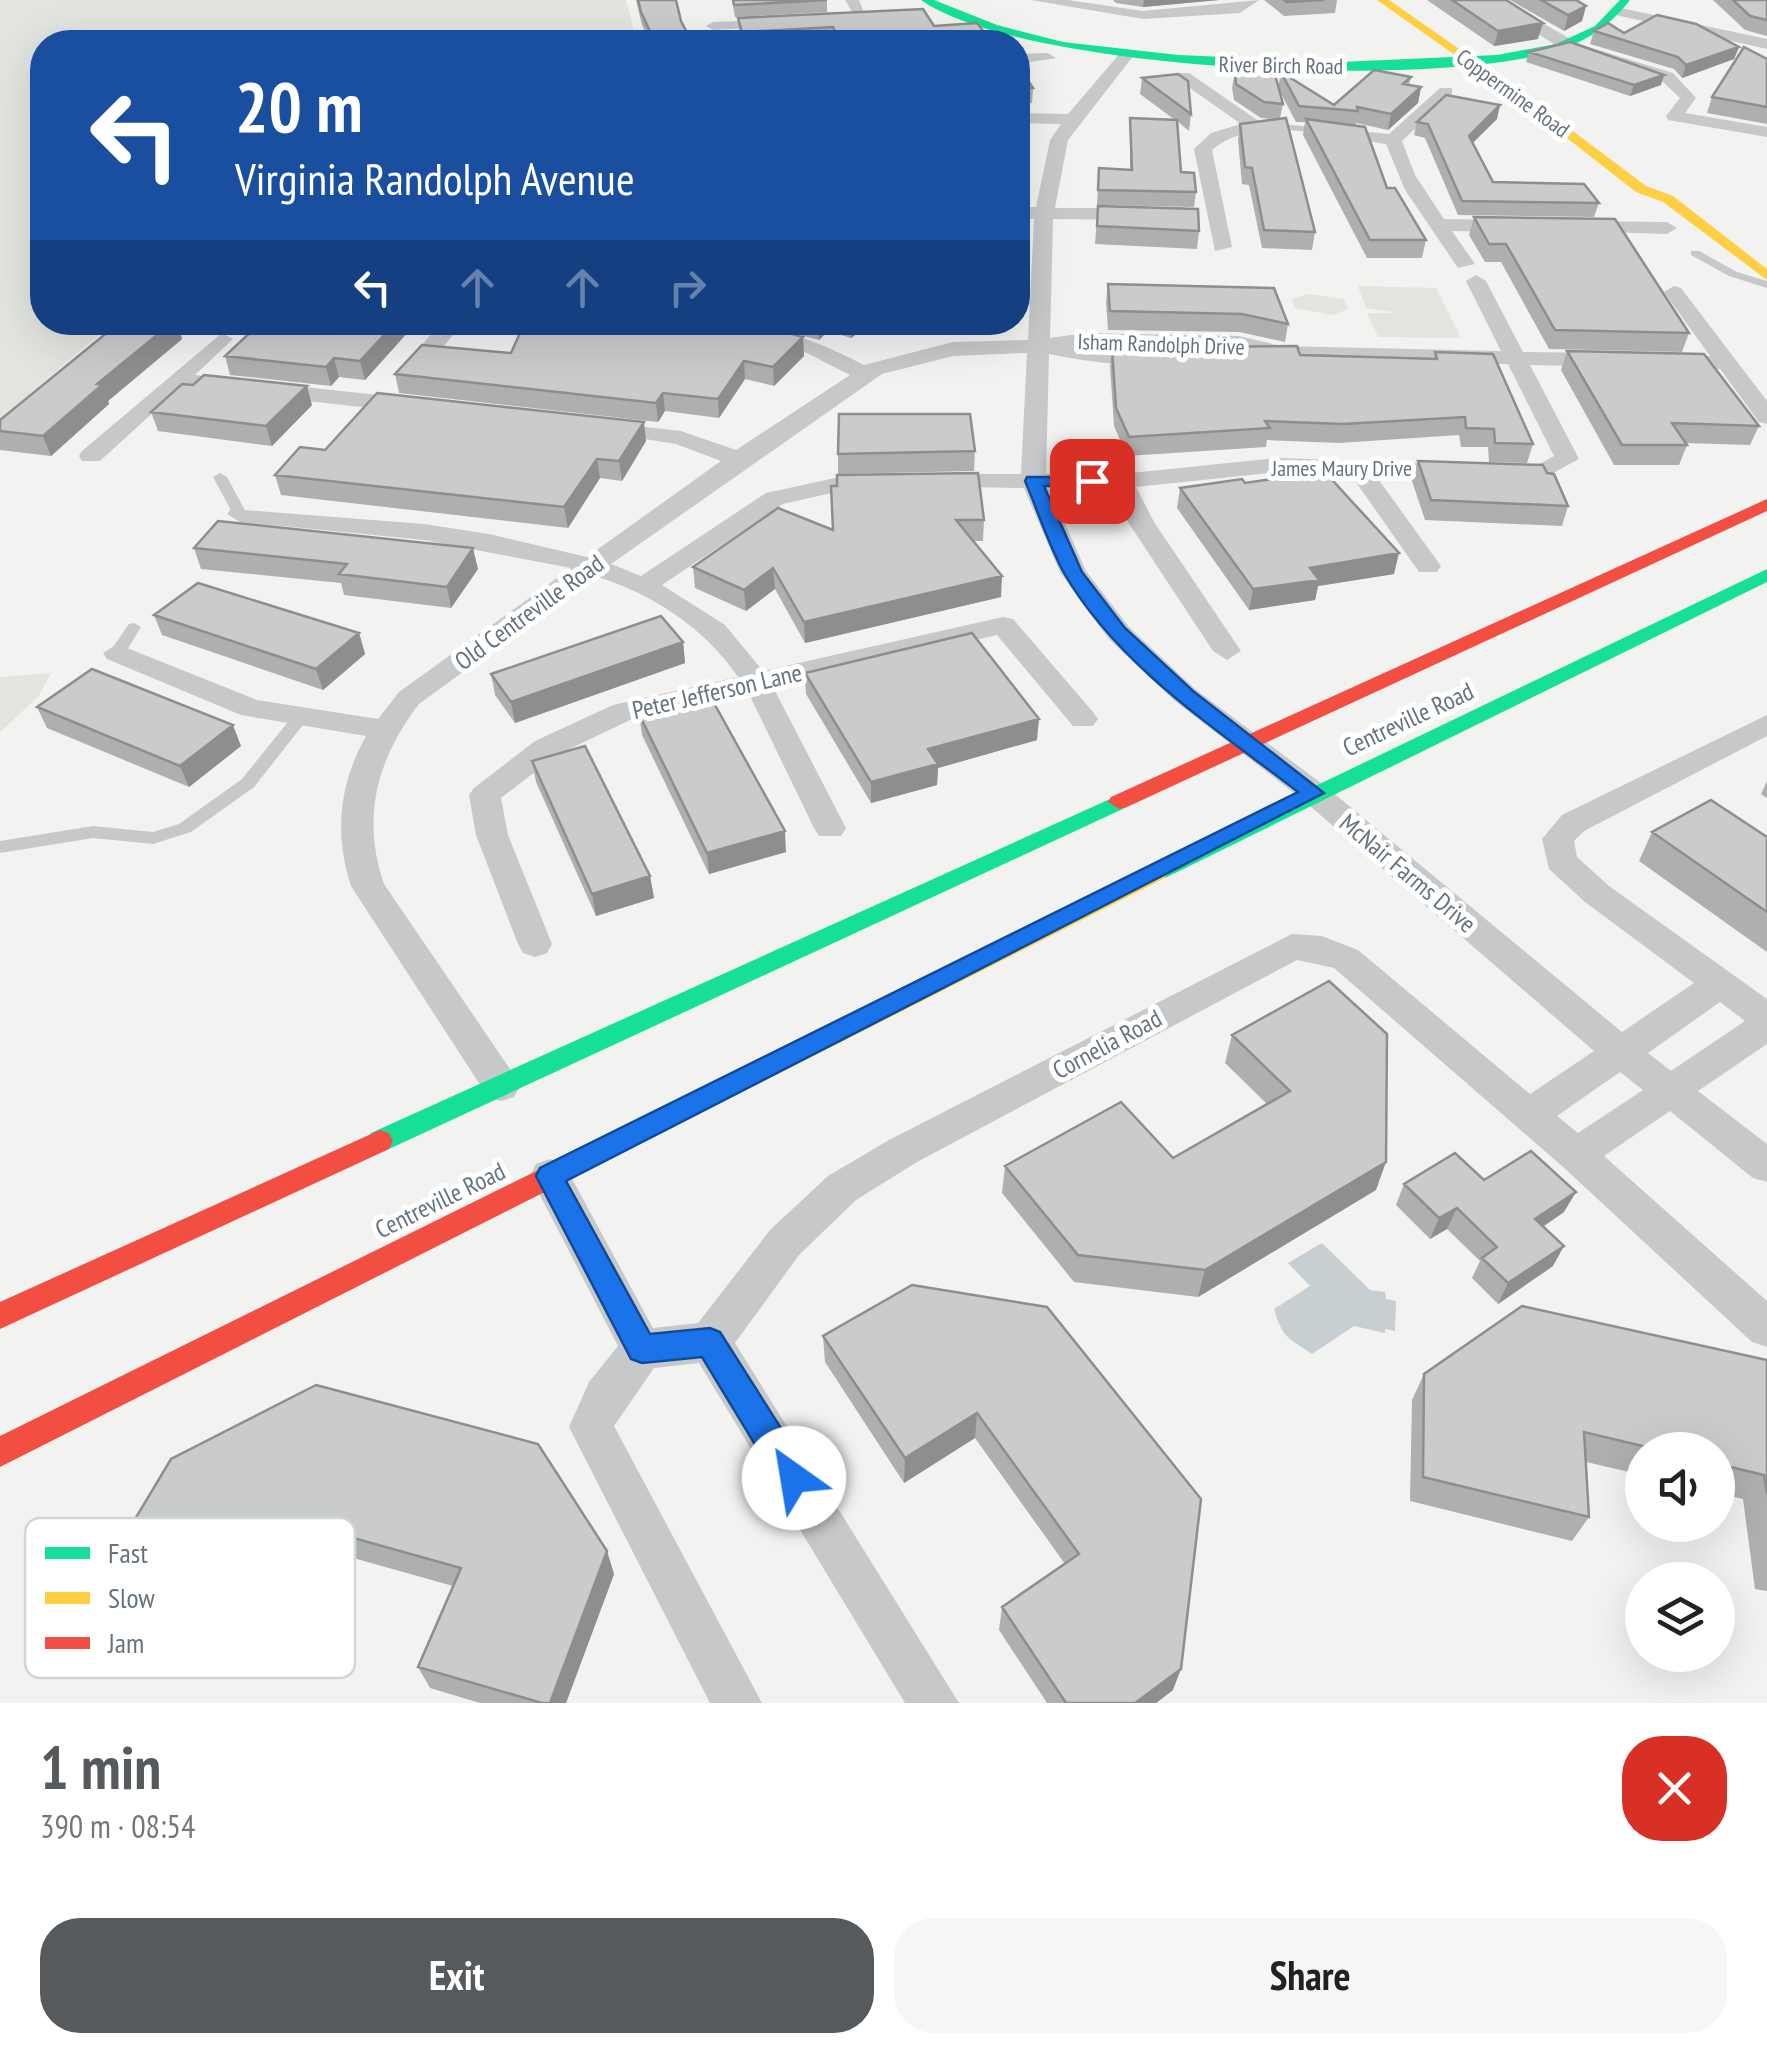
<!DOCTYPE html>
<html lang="en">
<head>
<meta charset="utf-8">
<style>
  :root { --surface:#fff; --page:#f6f6f6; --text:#222; --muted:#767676; --accent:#565a5d }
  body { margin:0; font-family:"PT Sans Narrow",sans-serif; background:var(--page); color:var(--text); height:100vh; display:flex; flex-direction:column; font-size:38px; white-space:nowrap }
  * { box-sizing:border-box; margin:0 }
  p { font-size:32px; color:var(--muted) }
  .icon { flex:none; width:55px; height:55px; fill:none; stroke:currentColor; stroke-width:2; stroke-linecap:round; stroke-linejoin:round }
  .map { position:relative; height:1703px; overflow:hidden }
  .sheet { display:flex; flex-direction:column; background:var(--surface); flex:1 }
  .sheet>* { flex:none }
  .guide { position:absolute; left:30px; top:30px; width:1000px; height:305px; border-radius:40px; box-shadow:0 10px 40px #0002; background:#1a4fa0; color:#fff; overflow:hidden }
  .controls { position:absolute; left:1625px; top:1432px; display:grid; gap:20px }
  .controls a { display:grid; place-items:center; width:110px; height:110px; border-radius:50%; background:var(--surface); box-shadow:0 10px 40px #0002; font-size:50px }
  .pin { position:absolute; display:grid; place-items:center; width:85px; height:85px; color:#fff; margin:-42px; border-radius:20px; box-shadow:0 5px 15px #0006 }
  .me { position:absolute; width:110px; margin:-55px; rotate:328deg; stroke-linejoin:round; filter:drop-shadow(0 0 8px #0008) }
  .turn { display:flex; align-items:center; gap:35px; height:210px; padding:0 40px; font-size:45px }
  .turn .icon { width:130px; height:130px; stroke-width:2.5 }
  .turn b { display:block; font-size:70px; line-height:85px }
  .lanes { display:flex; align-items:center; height:95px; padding:0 40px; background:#0003; justify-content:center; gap:50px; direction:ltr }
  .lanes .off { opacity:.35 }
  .round { display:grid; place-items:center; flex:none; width:105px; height:105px; border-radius:40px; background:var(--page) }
  .summary { display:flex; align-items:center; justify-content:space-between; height:170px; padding:0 40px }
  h1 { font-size:60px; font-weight:600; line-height:75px; color:var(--accent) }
  .primary-button { display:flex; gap:20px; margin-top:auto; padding:20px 40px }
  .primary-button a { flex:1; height:115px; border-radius:40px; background:var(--accent); color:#fff; font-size:40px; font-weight:600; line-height:115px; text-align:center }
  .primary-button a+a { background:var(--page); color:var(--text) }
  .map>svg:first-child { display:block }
</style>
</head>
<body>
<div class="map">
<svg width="1767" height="1703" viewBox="0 0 1767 1703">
  <rect width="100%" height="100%" fill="#f2f2f1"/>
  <path fill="#e2e5df" d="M0 0H626L637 42H42V322L113 323 0 419Z
    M1358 286 1436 288 1461 338 1378 337 1367 313H1397L1366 308Z
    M1308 294 1344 299 1348 309 1333 315 1294 308 1292 299Z
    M51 673 39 696 0 732V677Z"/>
  <path fill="#c8cfd2" d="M1322 1243 1370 1290 1385 1292 1386 1299 1396 1301 1395 1331 1385 1329V1333L1354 1326 1312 1354C1287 1337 1282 1337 1274 1309L1310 1286 1288 1263Z"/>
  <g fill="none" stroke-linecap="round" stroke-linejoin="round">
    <path fill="#c7c8c9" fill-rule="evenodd" d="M1691 251H1699L1737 272 1767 281V288L1729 276 1691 255Z
      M220 473 227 477 247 514 245 517H235L233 514 213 477Z
      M134 623 141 627 125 653 122 656H112L109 653 129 624Z
      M302 711 310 716 254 787 191 832 153 844 93 838 0 853V841L93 826 153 832 179 824 242 779 296 712Z"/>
    <path fill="#c7c8c9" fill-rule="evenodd" d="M845 0H859L867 20H857Z
      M1031 0H1068L1143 11 1259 0 1240 13 1143 19Z
      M1486 0H1503L1579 44 1673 73 1696 98 1685 113 1767 127V137L1668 120 1666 116 1680 98 1661 80 1644 72 1555 45Z
      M1621 8 1767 39V49L1616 15V9Z
      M787 19V25L782 26 713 30 706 26 713 22Z
      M1121 52 1134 55 1068 140 1055 208H1139L1148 214 1139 220 1053 219 1050 338 1085 333 1239 336 1281 346 1501 351 1466 281 1476 275 1486 281 1523 352 1607 353 1618 360 1607 367 1530 365 1579 459 1538 481 1376 476 1441 566 1437 572H1419L1351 475 1278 472 1136 487 1154 522 1241 651 1227 660 1213 651 1128 522 1112 488H1049L1086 571 1129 627 1195 689 1325 786 1622 1032 1694 983 1585 902 1549 869 1542 839 1562 815 1767 715V736L1584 831 1574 841 1577 857 1609 886 1767 999V1044L1698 1091 1767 1144V1182L1753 1178 1670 1111 1604 1156 1767 1301V1347L1752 1342 1562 1166 1334 968 1297 960 917 1162 856 1200 799 1255 735 1343 959 1703H905L699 1363 654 1368 614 1426 762 1703H710L569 1427 589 1382 618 1346 530 1176 536 1164 550 1159 564 1164 653 1328 698 1323 771 1229 828 1176 889 1140 1292 934 1322 936 1358 950 1530 1094 1594 1051 1303 800 1175 701 1109 639 1060 572 1024 488 925 486 922 481 925 476 934 474H1021L1027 353 953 356 882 374 611 564 641 576 766 493 849 475 889 477 892 482 889 487 849 489 783 504 662 585 725 625 763 671 1003 617 1013 619 1093 712 1098 719 1093 726H1073L997 635 773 687 846 828 841 836H819L814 828 748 692 632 719 557 755 501 798 508 835 552 944 547 953 535 957 523 953 518 944 476 835 469 795 474 788 535 741 613 705 738 677C705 628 651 593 595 576L419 704C377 759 361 817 384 884L514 1075 520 1086 514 1097 501 1101 488 1097 351 886C334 833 339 785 366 736L241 715 107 659 103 653 117 644 257 700 378 719 399 692 571 568 424 540 240 522 227 514 231 509 424 524 489 534 587 557 721 461 676 444 595 431V421L681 431 736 450 850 375 797 348 712 322C769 322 814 339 864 365L953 342 1028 340 1034 219H1018V207H1036L1050 140 1061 124 1018 123V113L1068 114ZM1077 347 1239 350 1268 361 1508 364 1554 456 1534 467 1278 458 1121 474H1046L1049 354C1075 359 1145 373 1165 356L1154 349ZM1720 1002 1745 1021 1671 1071 1648 1053ZM1620 1072 1643 1090 1578 1133 1557 1116Z
      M1018 54 1048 53 1056 58 1018 64Z
      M1177 73H1189L1260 122 1389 134 1440 88H1452V94L1402 141 1415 175 1444 219 1517 220 1527 226 1517 232 1452 231 1475 264 1458 268 1405 190 1386 144C1336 137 1254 113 1212 150L1232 247 1215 251 1194 149 1211 133 1241 124 1177 79Z
      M1576 221 1667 222 1677 228 1667 234 1569 231 1566 227Z
      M1674 286 1681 288 1767 401V424L1759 422 1720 369 1666 368 1655 361 1666 354 1710 356 1664 292Z
      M442 322H464L437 354H421L418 349Z
      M222 333 233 339 195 375 415 399 427 406 415 413 181 387 100 461H82L79 456 82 451Z"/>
    <path fill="#16e098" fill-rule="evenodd" d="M921 0H934L997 25 1063 42 1178 55 1340 62 1497 55 1556 44 1595 26 1620 0H1630C1611 24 1592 38 1564 48 1446 91 1024 72 921 0Z
      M1767 569V582L1165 878H1149L1146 872 1149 866Z
      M1119 795 1130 802 1127 807 389 1149 380 1152 371 1149 367 1141 371 1133Z"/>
    <path fill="#ffcf43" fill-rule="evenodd" d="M1377 0H1389L1521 92 1646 186 1673 196 1767 269V280L1663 202 1636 192 1513 96Z
      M1157 864 1165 866 1168 872 1165 878 699 1114 690 1117 681 1114 677 1106 681 1098Z"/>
    <path fill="#f24e42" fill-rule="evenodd" d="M1767 499V511L1127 807 1119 809 1108 802 1111 797Z
      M690 1095 699 1098 703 1106 699 1114 0 1467V1436Z
      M380 1130 389 1133 393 1141 389 1149 0 1329V1302Z"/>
  </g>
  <path fill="#aeafaf" d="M636 0H676L681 21 692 42H650L642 25Z
    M732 0H827V12L735 17Z
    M1113 0H1219L1143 7 1116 3Z
    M1264 0H1337L1335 13 1284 16Z
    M1427 0H1506L1538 39 1494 46Z
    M1510 0H1576L1586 6 1582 21 1564 31Z
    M1713 0H1767V36L1745 30Z
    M738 18 934 26 992 42H834L833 41 742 42 739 32Z
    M1594 31 1624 33 1739 47 1734 59 1682 78 1674 69 1590 44Z
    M1529 52 1661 85 1630 96 1526 62Z
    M1767 59V124L1707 113 1712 97Z
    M1018 66 1033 88 1032 103 1018 104Z
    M1235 72 1283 104 1280 118 1315 232 1312 250 1262 248 1249 185 1242 184 1238 140 1240 124 1273 119 1261 118 1234 100 1232 88Z
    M1281 72 1334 105 1411 77 1409 85 1421 87 1418 103 1388 130 1356 123 1355 126 1387 188 1426 240 1422 258H1367L1303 135 1305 122H1296L1278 88Z
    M1142 78 1191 114 1189 131 1177 121 1181 172 1196 192 1194 207 1097 205 1099 168 1130 170V118L1175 120 1140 94Z
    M1497 119 1473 143 1493 182 1599 203 1594 217 1458 215 1425 138 1414 135 1417 122Z
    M1098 206 1199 231 1197 249 1095 244Z
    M1474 217 1689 333 1682 352 1549 349 1501 262H1485L1469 235Z
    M1108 284 1288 324 1285 342 1239 332 1108 330 1106 302Z
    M120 322H177L182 339 108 401 109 404 51 456 0 450V420Z
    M417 322 365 380 339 377 331 386 230 375 225 356 328 334Z
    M751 322H874L851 338 828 331 819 340Z
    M803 337 804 356 774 386 745 379 719 418 665 411 658 422 399 393 395 374 511 353Z
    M1112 348 1434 358 1435 352 1533 444 1527 463 1489 462 1488 447H1461L1459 435 1339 443 1267 440 1266 447 1127 456 1114 426 1110 366Z
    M1567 351 1759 426 1750 445 1685 443 1687 445 1679 465H1614L1561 370Z
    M312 405 272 446 158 431 151 412Z
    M646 441 622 481 600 478 568 528 281 495 275 475Z
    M975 451 974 471 838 474V454Z
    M1418 461 1547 473 1568 506 1562 526 1425 520 1412 481Z
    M1245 483 1394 574 1318 586 1315 600 1249 610 1177 508 1180 488Z
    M831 486 984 520 983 541H973L1001 597 805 643 775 589 746 611 695 588 693 567 833 530Z
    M194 548 478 569 451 608 344 595 341 583 201 569Z
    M154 615 359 633 365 654 323 690 162 635Z
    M683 642 685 663 515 723 495 695 491 674Z
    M805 673 1037 740 938 768 937 785 871 803 806 694Z
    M37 707 241 746 189 787 47 728Z
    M639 714 786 852 709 874 642 735Z
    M532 761 650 876 654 898 596 916 536 782Z
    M1767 781V798L1761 794Z
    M1652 832 1767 837V952L1639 861Z
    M1329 981 1376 1190 1198 1297 1074 1282 1002 1193 1005 1166 1173 1158 1267 1104 1225 1063 1232 1035Z
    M1484 1180 1564 1212 1543 1227 1553 1266 1498 1304 1472 1278 1480 1261 1447 1229 1430 1239 1396 1205 1404 1184Z
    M912 1285 1173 1690 1156 1703H1047L999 1630 1002 1607 1065 1564 975 1438 904 1483 825 1362 823 1336Z
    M1767 1360V1591L1755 1589 1743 1499 1718 1493V1450H1642V1475L1586 1462 1589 1517 1572 1541 1410 1501 1412 1400 1424 1374Z
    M316 1385 614 1574 566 1703H480L430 1688 418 1667 453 1586 314 1547 268 1637 123 1594 104 1571Z"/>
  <path fill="#8d8e8e" d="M1144 0H1219L1143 7Z
    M1586 6 1582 21 1564 31 1568 15Z
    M1543 23 1538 39 1494 46 1498 31Z
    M1739 47 1734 59 1682 78 1686 65Z
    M1664 75 1661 85 1630 96 1634 85Z
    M1421 87 1418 103 1388 130 1391 114Z
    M1500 105 1497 119 1466 149 1469 136Z
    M173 322H177L182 339 108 401 109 404 51 456 43 436 97 384Z
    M396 322H417L365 380 360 361Z
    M818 322H828V331L819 340Z
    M851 322H874L851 338Z
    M803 337 804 356 774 386 773 367Z
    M334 358 339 377 331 386 326 367Z
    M744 361 745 379 719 418 718 399Z
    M307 386 312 405 272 446 266 426Z
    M663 393 665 411 658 422 656 403Z
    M644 422 646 441 622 481 619 461Z
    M597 459 600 478 568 528 564 507Z
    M473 548 478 569 451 608 447 587Z
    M1399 553 1394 574 1318 586 1315 600 1249 610 1253 589 1310 568Z
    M773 568 775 589 746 611 744 590Z
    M1002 576 1001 597 805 643 804 622Z
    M359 633 365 654 323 690 316 669Z
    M683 642 685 663 515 723 511 702Z
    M1039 719 1037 740 938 768 937 785 871 803V782L928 749Z
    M233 725 241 746 189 787 180 766Z
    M785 831 786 852 709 874 707 853Z
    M650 876 654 898 596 916 592 894Z
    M1386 1162 1376 1190 1198 1297 1205 1270Z
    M1576 1192 1564 1212 1524 1239 1535 1219Z
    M1457 1208 1447 1229 1430 1239 1439 1218Z
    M1564 1246 1553 1266 1498 1304 1508 1283Z
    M977 1413 975 1438 904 1483 905 1458Z
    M300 1523 314 1547 268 1637 252 1614Z
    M607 1551 614 1574 566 1703H550Z
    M1181 1669 1173 1690 1156 1703H1135Z"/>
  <path fill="#cacbcb" stroke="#8d8e8e" stroke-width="2.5" d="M638 0H676L681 21 692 42H655L641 12Z
    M733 0H827L734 5Z
    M1284 0H1324L1286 2Z
    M1452 0H1506L1543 23 1498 31Z
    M1541 0H1576L1586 6 1568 15Z
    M1733 0H1767V20L1750 16Z
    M923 9 934 26 977 23 992 42H841L833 27 742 32 738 18Z
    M1657 15 1696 24 1739 47 1686 65 1678 57 1594 31 1608 23 1624 33Z
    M1570 42 1664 75 1634 85 1529 52Z
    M1744 47 1767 59V107L1712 97Z
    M1018 66 1033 88 1018 89Z
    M1273 67 1283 104 1264 102 1236 84 1235 72Z
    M1374 70 1411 77 1403 84 1421 87 1391 114 1357 107 1358 111 1299 106 1281 72 1334 105Z
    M1178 74 1188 81 1191 114 1142 78Z
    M1446 95 1500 105 1469 136 1493 182 1584 184 1599 203 1462 201 1428 124 1417 122Z
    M1130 118 1177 120 1181 172 1194 173 1196 192 1098 190 1099 168 1132 170Z
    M1286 118 1315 232 1264 230 1252 168 1245 167 1240 124Z
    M1306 119 1365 127 1387 188H1395L1426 240H1370Z
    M1098 206 1198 209 1199 231 1097 226Z
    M1474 217 1615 219 1689 333 1555 330 1506 244H1489Z
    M1108 284 1274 288 1288 324 1242 314 1110 311Z
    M120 322H173L97 384 102 385 43 436 0 431V420Z
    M339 322H396L360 361 334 358 326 367 225 356 256 327 328 334Z
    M525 322H750L803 337 773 367 744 361 718 399 663 393 656 403 395 374 422 345 511 353Z
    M1297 346 1300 355 1437 359 1435 352 1493 354 1533 444 1495 443 1494 429 1466 428 1465 417 1343 424 1265 421 1270 428 1129 437 1116 408 1112 348Z
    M1567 351 1704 354 1759 426 1672 423 1687 445H1622Z
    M204 375 307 386 266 426 151 412 182 384 193 385Z
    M377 393 644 422 619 461 597 459 564 507 275 475 300 447 325 450Z
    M839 414H970L975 451 838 454Z
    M1418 461 1543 465 1547 473 1554 474 1568 506 1431 500Z
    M1324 471 1399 553 1310 568 1319 580 1253 589 1180 488 1242 479 1245 483Z
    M978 473 984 520H956L1002 576 804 622 773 568 744 590 693 567 778 508 833 530 831 486H837V475Z
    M218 521 473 548 447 587 339 574 347 564 194 548Z
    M198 583 359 633 316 669 154 615Z
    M661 616 683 642 511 702 491 674Z
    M972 633 1039 719 928 749 938 764 871 782 805 673Z
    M92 669 233 725 180 766 37 707Z
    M710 696 785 831 707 853 639 714Z
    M585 746 650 876 592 894 532 761Z
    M1711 800 1767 837V912L1652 832Z
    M1329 981 1387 1034 1386 1162 1205 1270 1078 1255 1005 1166 1121 1102 1173 1158 1290 1091 1232 1035Z
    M1531 1151 1576 1192 1535 1219 1564 1246 1508 1283 1482 1258 1497 1247 1457 1208 1439 1218 1404 1184 1455 1153 1484 1180Z
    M912 1285 1047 1307 1201 1499 1181 1669 1135 1703H1066L1002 1607 1079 1554 977 1413 905 1458 823 1336Z
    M1522 1306 1767 1360V1493L1764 1475 1718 1464V1450H1659L1584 1432 1589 1517 1423 1477 1424 1374Z
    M316 1385 538 1444 607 1551 550 1703H542L418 1667 461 1568 300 1523 252 1614 104 1571 171 1459Z"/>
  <path fill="#1a73e8" stroke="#114b97" stroke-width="2.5" d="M1027 477H1098L1100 481 1092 486H1044L1082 572 1125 628 1193 691 1324 793 566 1181 650 1334 710 1328 720 1332 805 1466 810 1478 805 1489 794 1493 782 1489 702 1357 642 1363 631 1359 536 1176 540 1168 1298 792C1215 728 1117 665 1064 573 1048 544 1038 511 1025 481Z"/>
  <g text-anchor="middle" stroke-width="10" stroke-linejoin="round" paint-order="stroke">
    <g font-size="22" fill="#65737e" stroke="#fff">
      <text transform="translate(1281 65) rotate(1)" y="8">River Birch Road</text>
      <text transform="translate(1513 93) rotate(36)" y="8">Coppermine Road</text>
      <text transform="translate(1161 344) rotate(2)" y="8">Isham Randolph Drive</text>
      <text x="1342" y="476">James Maury Drive</text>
    </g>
    <g font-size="25" fill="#65737e" stroke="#fff">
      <text transform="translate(529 612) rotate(-36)" y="9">Old Centreville Road</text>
      <text transform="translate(717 691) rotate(-13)" y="9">Peter Jefferson Lane</text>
      <text transform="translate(1408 719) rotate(-25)" y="9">Centreville Road</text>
      <text transform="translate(1408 873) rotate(40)" y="9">McNair Farms Drive</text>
      <text transform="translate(1107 1044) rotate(-28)" y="9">Cornelia Road</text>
      <text transform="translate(440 1200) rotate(-26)" y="9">Centreville Road</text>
    </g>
  </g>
  <rect x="25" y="1518" width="330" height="160" rx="15" fill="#fff" stroke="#d1d5d8" stroke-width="2.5"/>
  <rect x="45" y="1547" width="45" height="12" fill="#16e098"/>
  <rect x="45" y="1592" width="45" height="12" fill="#ffcf43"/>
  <rect x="45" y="1637" width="45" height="12" fill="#f24e42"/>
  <g font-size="28" fill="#65737e">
    <text x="108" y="1563">Fast</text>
    <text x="108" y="1608">Slow</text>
    <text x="108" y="1653">Jam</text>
  </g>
</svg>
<div class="controls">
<a><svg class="icon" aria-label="sound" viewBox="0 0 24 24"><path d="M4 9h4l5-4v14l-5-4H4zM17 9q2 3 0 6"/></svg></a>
<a><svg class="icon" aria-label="layers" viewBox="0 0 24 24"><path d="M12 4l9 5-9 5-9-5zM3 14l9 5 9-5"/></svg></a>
</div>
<div class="pin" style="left:1092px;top:481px;background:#d93025"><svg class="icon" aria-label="arrive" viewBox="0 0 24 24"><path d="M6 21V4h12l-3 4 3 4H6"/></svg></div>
<svg class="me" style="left:794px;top:1478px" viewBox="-20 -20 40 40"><circle r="19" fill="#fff"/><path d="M0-13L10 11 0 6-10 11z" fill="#1a73e8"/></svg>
<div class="guide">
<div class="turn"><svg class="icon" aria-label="left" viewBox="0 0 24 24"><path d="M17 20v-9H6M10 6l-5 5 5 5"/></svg><div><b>20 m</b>Virginia Randolph Avenue</div></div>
<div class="lanes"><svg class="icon" aria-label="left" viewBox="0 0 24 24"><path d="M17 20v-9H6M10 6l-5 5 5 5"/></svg><svg class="icon off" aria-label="ahead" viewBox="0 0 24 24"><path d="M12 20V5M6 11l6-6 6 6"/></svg><svg class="icon off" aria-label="ahead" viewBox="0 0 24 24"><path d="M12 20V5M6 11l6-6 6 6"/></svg><svg class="icon off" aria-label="right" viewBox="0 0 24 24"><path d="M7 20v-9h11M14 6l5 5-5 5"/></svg></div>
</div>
</div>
<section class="sheet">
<div class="summary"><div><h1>1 min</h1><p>390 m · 08:54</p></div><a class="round" style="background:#d93025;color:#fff"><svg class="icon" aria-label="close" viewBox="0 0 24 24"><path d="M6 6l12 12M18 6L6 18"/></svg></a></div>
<div class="primary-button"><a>Exit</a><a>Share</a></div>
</section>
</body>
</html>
